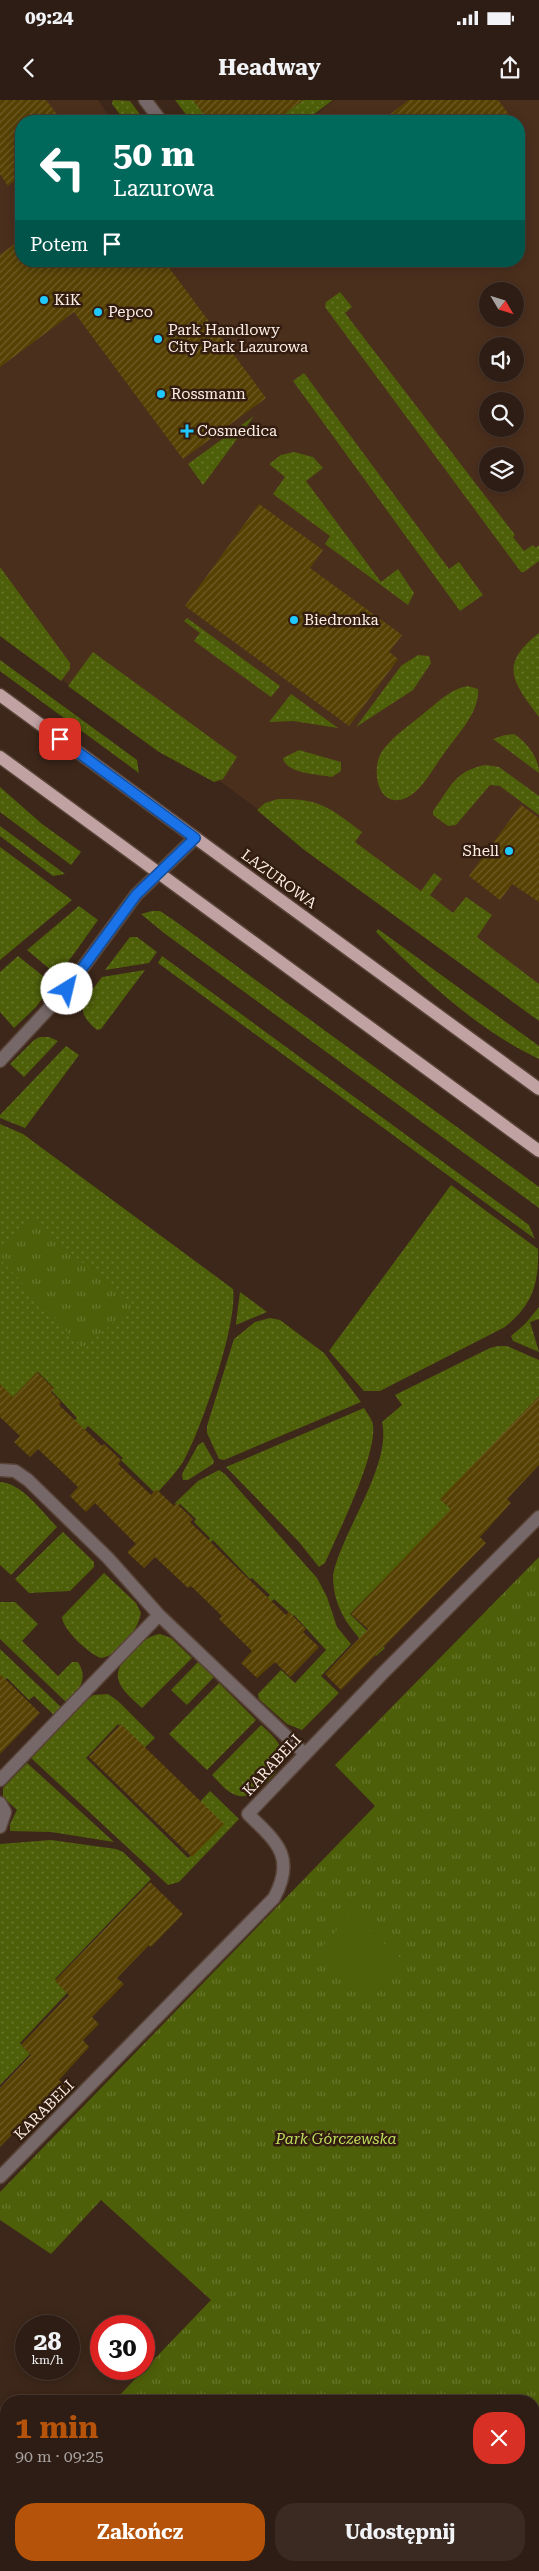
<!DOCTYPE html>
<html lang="pl">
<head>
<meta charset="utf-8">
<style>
  :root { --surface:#2e1d14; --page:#3a2a22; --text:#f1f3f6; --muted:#a7a2a0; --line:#493b34; --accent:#b45309 }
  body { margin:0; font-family:"Roboto Serif",serif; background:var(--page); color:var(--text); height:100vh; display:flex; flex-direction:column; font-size:19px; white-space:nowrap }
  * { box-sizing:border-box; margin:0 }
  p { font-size:16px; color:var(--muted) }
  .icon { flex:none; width:28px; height:28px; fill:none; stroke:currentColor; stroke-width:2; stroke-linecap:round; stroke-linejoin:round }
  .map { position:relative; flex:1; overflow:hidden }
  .details { position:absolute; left:0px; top:2295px; width:540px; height:176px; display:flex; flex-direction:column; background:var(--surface); border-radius:20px 20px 0 0; box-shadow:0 2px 12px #0003,0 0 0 1px var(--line) }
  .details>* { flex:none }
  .guide { position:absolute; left:15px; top:15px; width:510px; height:152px; border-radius:20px; box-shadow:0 2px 12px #0003,0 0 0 1px var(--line); background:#00695c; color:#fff; overflow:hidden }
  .needle { width:32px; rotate:128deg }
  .tools { position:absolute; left:479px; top:182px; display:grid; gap:10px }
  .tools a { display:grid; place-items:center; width:45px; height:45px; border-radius:50%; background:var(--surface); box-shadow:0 2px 12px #0003,0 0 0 1px var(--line); font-size:25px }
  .speed { position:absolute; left:15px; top:2215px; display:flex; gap:10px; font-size:25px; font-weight:700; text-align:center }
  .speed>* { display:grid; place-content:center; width:65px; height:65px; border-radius:50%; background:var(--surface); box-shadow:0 2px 12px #0003,0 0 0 1px var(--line); line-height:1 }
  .speed small { font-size:12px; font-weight:400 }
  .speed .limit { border:8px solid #d22; background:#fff; color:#111 }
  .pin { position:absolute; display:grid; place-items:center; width:42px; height:42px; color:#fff; margin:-21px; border-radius:10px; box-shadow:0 2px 8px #0006 }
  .me { position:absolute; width:55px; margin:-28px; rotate:36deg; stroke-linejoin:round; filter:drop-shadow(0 0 4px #0008) }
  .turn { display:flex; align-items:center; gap:18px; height:105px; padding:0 15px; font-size:22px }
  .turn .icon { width:65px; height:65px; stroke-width:2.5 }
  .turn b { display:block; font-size:35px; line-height:42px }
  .then { display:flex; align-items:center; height:48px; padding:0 15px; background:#0003; gap:10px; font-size:19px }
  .round { display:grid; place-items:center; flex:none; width:52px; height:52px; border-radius:20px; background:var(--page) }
  .summary { display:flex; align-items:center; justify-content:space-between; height:85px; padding:0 15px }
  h1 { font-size:30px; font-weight:700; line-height:38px; color:var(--accent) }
  .action { display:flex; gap:10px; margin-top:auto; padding:10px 15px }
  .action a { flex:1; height:58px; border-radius:20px; background:var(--accent); color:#fff; font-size:20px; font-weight:700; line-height:58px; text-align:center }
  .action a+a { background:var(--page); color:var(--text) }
  .status { display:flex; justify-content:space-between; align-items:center; height:35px; padding:0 25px; background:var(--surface); direction:ltr }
  .status svg { height:14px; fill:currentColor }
  header { display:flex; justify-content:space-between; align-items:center; height:65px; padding:0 15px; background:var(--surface); font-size:22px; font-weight:700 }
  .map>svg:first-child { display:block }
</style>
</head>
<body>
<div class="status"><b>09:24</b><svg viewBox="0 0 49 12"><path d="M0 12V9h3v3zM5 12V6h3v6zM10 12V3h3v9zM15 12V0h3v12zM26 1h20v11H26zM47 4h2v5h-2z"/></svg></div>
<header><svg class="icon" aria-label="back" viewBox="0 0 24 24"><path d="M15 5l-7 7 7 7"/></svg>Headway<svg class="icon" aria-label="share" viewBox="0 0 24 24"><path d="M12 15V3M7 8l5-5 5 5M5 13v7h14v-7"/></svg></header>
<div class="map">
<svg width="539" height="2471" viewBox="0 0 539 2471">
  <defs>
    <pattern id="grass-dots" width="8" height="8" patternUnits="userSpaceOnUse" patternTransform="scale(1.25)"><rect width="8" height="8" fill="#4e5f09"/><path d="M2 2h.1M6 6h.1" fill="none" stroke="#69762d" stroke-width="1.8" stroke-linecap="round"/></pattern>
    <pattern id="park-tufts" width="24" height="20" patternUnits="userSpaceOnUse" patternTransform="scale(1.25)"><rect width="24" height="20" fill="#4e5f09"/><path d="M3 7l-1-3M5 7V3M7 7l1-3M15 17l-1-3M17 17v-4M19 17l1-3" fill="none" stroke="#69762d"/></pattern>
    <pattern id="building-hatch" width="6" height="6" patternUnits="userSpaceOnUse" patternTransform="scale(1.25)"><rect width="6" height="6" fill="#564103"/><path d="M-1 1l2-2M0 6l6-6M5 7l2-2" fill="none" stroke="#6f5d28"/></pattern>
  </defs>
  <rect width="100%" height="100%" fill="#3d271a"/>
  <path fill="#4b2f1d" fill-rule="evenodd" d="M0 0H98L113 21H21V161H519V21H307L335 0H539V916L194 662 164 651 61 579 70 566 0 469ZM488 191H515V219H488ZM488 246H515V274H488ZM488 301H515V329H488ZM488 356H515V384H488Z"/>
  <path fill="url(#grass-dots)" d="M113 0 130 1 145 21H125L112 4Z
    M175 0H193L209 21H191Z
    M303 0H333L305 21H275Z
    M340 192 352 207 345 213 515 435 513 437 524 451 533 445 536 448 539 445V461L524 472H521L325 207 326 202Z
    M304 273 449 469 459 462 483 495 460 511 293 281Z
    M254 316 203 385 188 364Z
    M294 352 313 357 323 368 306 381 381 482 398 469 414 493 408 505 325 444 330 436 273 394 285 377 269 364 281 355Z
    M0 467 70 563V569L61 581 0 536Z
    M187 518 280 586 271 597 194 541 200 533 184 521Z
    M539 533V617C513 582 498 565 539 533Z
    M93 552 237 657 223 679 214 682 159 652 68 586Z
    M418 555 429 556 431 563 413 590 356 627 401 566Z
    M0 560 137 660 139 673 0 571Z
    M468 586 478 589C480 613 456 636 443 655 433 668 422 691 406 698 378 710 371 671 381 653 390 638 410 625 423 614 437 603 450 589 468 586Z
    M291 594 338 628 293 621 269 622Z
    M514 634C527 642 539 658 539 673L493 639 505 635Z
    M299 650 341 662V671L332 677C318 674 286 674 283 658Z
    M486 665 499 667 539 696V715L500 686 490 685 456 725 448 726 433 715V711C450 688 455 670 486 665Z
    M0 687 42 724 81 752 71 765 0 712Z
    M278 699C320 698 330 708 362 732L355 742 421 791 434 773 442 779 430 795 453 813 466 797 492 815 477 837 539 884V921L303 749 257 710 265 703Z
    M0 726 65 774 53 776 0 736Z
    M0 747 72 800 0 860Z
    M79 806 98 820 58 876 27 850Z
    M152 811H160L175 821 539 1087V1108L164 833 141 814Z
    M378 829 539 946V959C476 929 425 880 376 832Z
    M130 837H137L157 852 149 863 105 870Z
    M18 856 53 884 36 907 14 928 0 912V872Z
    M162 856 529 1125 535 1139 158 863Z
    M145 870 101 929 97 930C71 909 86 899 102 877Z
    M40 937H49L58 941 24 977 10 964 34 940Z
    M66 946 79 955 25 1028 0 1018V1015Z
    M0 1024 23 1034 233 1189C238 1223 201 1331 183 1362 175 1374 166 1383 156 1394L121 1360 123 1358 88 1326 84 1331 74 1321 77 1318 52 1291 54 1288 38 1272 19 1292 18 1302 0 1295Z
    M451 1085 538 1149C539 1185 532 1205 505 1227L380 1291H364L329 1251Z
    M240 1192 267 1212 236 1225V1223Z
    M539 1207V1219L530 1222 539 1252 513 1241 511 1236 525 1224Z
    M270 1218 280 1220 324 1253 361 1302 224 1360 219 1359 207 1333V1326L234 1239 255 1222Z
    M498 1246H507L539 1260V1299L441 1400 452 1410 350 1514 385 1548 376 1556C353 1532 333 1512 333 1475 342 1431 392 1365 382 1322L402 1305 395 1295 490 1248Z
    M364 1308C367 1313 372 1319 373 1325 377 1355 338 1433 325 1463L319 1467 299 1442 226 1367Z
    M203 1342 214 1361 213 1364 188 1380H183L182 1374 198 1345Z
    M219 1370 225 1374 317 1478 327 1497 337 1527 351 1544 321 1576 339 1593 302 1630 287 1624 259 1599 258 1594 281 1570 295 1583 326 1550 294 1515 293 1516 274 1499 270 1503 266 1499 270 1495 252 1478 250 1479 213 1440 209 1444 207 1443 210 1438 194 1422 196 1419 180 1404 177 1406 175 1403 198 1381Z
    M0 1382C22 1383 42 1412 57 1427L11 1475 0 1465Z
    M63 1432 94 1462V1467L70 1491 29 1493 15 1479Z
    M104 1473 136 1503 141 1513C138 1530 120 1555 101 1558 90 1555 62 1529 62 1517Z
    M0 1502H15L38 1524 22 1541 58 1576 72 1562H78C89 1580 79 1590 66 1602L0 1539Z
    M160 1534 171 1538 192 1558 142 1608C134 1600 120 1590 118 1578 115 1562 145 1535 160 1534Z
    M0 1549 62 1608 55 1616 34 1596 29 1600 7 1578 0 1585Z
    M198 1562 214 1577 187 1605 171 1590Z
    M219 1583 256 1620 207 1670 169 1634Z
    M108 1594 118 1601 155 1638 141 1651 131 1636 118 1624 86 1658 188 1758 222 1724 197 1705 210 1691 239 1719 179 1782 168 1785 31 1658 86 1600 94 1595Z
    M261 1625C270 1633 281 1642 283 1655 284 1669 253 1700 239 1696 228 1694 220 1683 212 1675Z
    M27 1663 114 1742 51 1732 10 1731V1724L17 1710 3 1697V1688Z
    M51 1740 116 1749 123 1752 151 1779 55 1879 68 1892 20 1943 30 1954 0 1985V1744Z"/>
  <path fill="url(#park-tufts)" d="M32 1120 134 1206 82 1248 0 1159V1152Z
    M539 1457V2446L534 2451V2301H114L211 2200 101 2100 51 2154 0 2120V2092L375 1706 335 1665Z
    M0 2388 6 2395V2465H521L515 2471H0Z"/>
  <path fill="#4e5f09" d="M351 1814 404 1861 374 1896 320 1849Z"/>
  <path fill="url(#building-hatch)" d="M0 0H46L62 21H21V76L8 86 0 74Z
    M193 0H303L275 21H209Z
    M409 0H498L514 21H381Z
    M21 139V161H164L266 298 183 359 74 212 0 267V155Z
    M259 404 323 450 310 468 402 535 389 552 398 559 349 626 185 506Z
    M521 705 539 718V802L512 784 500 800 469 776Z
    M37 1272 54 1289 51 1292 61 1302 59 1305 102 1346 104 1344 121 1360 118 1364 151 1395 156 1389 174 1406 176 1403 193 1419 190 1422 235 1466 286 1515 289 1512 306 1529 303 1532 319 1547 290 1577 275 1562 257 1578 241 1563 252 1551 219 1519 222 1516 191 1486 188 1488 155 1457 144 1468 127 1452 136 1444 95 1403 86 1412 70 1396 78 1387 38 1349 30 1357 14 1342 20 1336 0 1317V1284L13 1297Z
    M539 1296V1365L507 1399 511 1403 480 1437 486 1443 341 1590 325 1574 368 1529 351 1514 451 1409 440 1399Z
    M0 1574 40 1613 0 1654Z
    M121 1624 224 1724 192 1757 89 1657Z
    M150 1782 183 1814 151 1847 149 1845 117 1878 124 1884 92 1917 99 1924 83 1940 89 1947 59 1980 65 1986 33 2018 30 2016 0 2047V1988L31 1955 21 1945 69 1895 55 1881Z"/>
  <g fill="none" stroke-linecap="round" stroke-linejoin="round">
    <defs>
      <path id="minor" d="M145 0 161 21
        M0 961 67 889 136 795 195 738
        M0 1370 15 1371 28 1380 108 1458 159 1515 304 1653
        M0 1680 159 1515
        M0 1703 5 1712 0 1727
        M0 2077 274 1798C296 1757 277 1742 248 1714L384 1572 539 1417"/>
      <path id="major" d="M0 595 539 989
        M0 657 539 1051"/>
    </defs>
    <use href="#minor" stroke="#584337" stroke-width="15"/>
    <use href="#major" stroke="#584337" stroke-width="15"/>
    <use href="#minor" stroke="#766868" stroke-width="12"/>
    <use href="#major" stroke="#c0a2a3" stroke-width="12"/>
  </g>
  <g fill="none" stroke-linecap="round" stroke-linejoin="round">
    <defs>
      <path id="route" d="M60 639 195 738 136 795 67 889"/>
    </defs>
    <use href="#route" stroke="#114b97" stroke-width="12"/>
    <use href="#route" stroke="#1a73e8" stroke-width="9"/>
  </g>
  <g fill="#20c9fd" stroke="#331d10" stroke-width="2">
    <circle cx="44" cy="200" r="5"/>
    <circle cx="98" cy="212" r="5"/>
    <circle cx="158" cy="239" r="5"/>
    <circle cx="161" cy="294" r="5"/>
    <path d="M184.5 323.5h5v5h5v5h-5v5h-5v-5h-5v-5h5z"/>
    <circle cx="294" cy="520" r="5"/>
    <circle cx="509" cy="751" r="5"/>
  </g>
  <g text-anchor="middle" stroke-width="5" stroke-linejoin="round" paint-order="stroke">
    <g font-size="15" fill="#feefe6" stroke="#331d10" text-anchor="start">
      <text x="54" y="205">KiK</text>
      <text x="108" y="217">Pepco</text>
      <text x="168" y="235">Park Handlowy<tspan x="168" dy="17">City Park Lazurowa</tspan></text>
      <text x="171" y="299">Rossmann</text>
      <text x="197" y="336">Cosmedica</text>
      <text x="304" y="525">Biedronka</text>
      <text x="499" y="756" text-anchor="end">Shell</text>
    </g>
    <g font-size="15" fill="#feefe6" stroke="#331d10">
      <text transform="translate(279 779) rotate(36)" y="5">LAZUROWA</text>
      <text transform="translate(272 1665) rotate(-47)" y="5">KARABELI</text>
      <text transform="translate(44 2010) rotate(-45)" y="5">KARABELI</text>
    </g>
    <g font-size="15" font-style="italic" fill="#bede5d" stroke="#331d10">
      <text x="336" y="2044">Park Górczewska</text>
    </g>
  </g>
</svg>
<div class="tools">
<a><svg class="needle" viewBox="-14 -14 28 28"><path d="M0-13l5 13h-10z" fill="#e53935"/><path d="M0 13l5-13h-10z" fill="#a7a2a0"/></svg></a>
<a><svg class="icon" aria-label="sound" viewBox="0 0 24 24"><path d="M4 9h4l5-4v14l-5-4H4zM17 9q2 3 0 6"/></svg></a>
<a><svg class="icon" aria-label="search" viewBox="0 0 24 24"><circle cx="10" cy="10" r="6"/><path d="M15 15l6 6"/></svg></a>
<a><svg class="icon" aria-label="layers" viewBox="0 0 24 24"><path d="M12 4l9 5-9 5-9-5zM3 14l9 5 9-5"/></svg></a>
</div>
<div class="speed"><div>28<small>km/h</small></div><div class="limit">30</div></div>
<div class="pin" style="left:60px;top:639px;background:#d93025"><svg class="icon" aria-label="arrive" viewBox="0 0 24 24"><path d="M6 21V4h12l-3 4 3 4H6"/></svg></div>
<svg class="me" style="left:67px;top:889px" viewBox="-20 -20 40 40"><circle r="19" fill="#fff"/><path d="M0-13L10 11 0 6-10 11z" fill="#1a73e8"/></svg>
<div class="guide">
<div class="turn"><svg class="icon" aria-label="left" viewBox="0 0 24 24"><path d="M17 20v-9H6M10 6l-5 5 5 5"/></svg><div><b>50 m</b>Lazurowa</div></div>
<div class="then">Potem<svg class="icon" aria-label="arrive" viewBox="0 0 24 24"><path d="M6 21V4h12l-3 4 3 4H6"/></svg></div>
</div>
<section class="details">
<div class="summary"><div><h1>1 min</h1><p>90 m · 09:25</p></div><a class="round" style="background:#d93025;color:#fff"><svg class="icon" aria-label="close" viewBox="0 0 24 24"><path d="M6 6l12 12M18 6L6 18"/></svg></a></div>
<div class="action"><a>Zakończ</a><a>Udostępnij</a></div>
</section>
</div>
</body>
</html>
